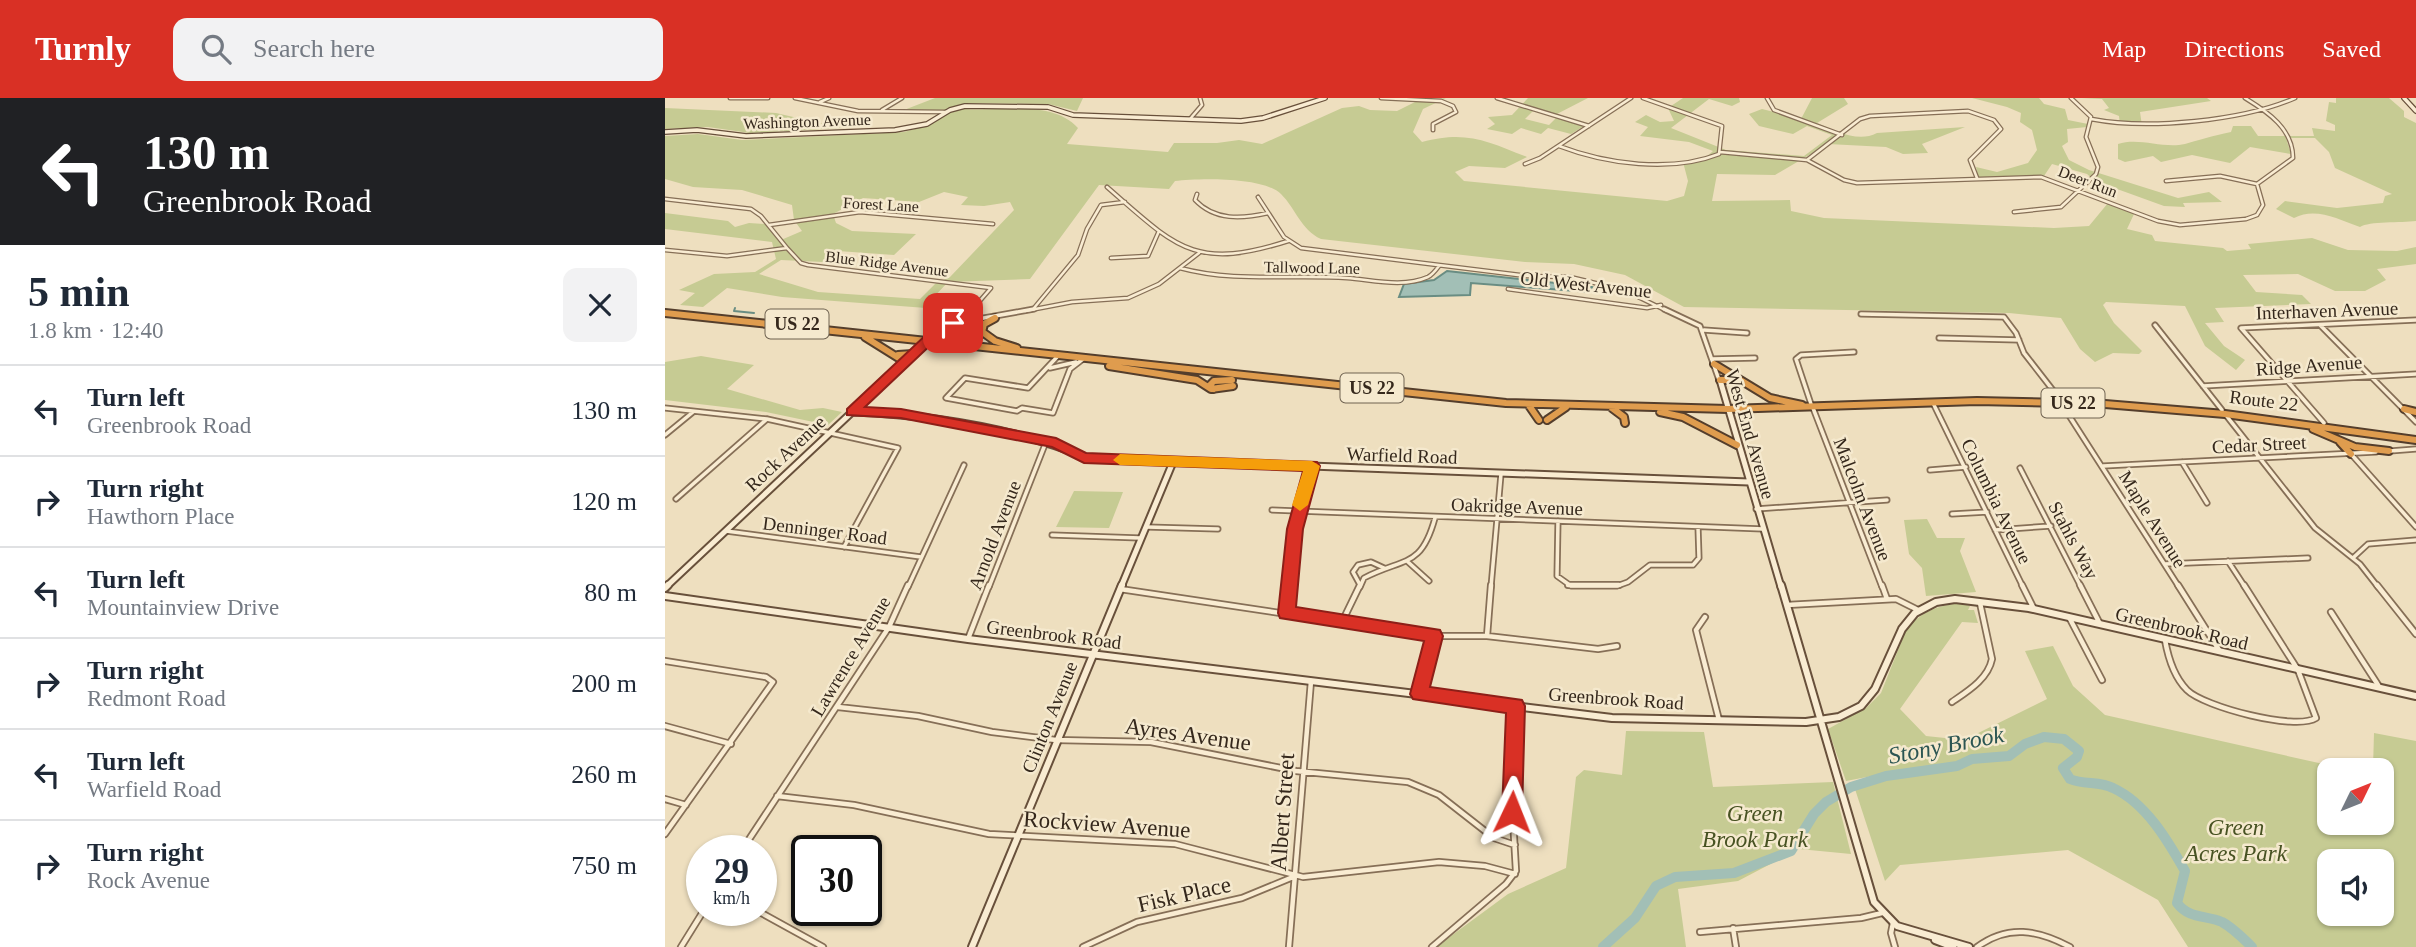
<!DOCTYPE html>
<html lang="en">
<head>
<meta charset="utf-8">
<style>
  :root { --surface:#fff; --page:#f2f2f3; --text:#1f2937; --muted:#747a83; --line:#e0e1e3; --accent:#d93025 }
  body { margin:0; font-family:"Times New Roman",serif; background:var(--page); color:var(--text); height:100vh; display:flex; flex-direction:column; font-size:26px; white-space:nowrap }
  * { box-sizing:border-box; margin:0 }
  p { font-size:23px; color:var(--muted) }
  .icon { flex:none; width:38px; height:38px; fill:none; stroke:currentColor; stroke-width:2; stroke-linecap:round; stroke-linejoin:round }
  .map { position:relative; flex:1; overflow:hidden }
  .details { display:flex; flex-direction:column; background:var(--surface); width:665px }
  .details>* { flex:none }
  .guide { background:#202124; color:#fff; overflow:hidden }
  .needle { width:46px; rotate:47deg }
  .controls { position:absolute; left:1652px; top:660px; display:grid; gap:14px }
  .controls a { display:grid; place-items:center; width:77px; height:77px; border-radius:14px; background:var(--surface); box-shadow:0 2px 5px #0004; font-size:35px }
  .speed { position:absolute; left:21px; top:737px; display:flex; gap:14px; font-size:35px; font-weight:700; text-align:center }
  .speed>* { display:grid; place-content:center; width:91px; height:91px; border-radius:50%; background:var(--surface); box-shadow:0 2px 5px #0004; line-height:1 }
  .speed small { font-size:18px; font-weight:400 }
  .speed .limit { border:4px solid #111; border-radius:10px; background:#fff; color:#111 }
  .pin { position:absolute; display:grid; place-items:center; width:60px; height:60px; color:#fff; margin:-30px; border-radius:14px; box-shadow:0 4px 10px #0006 }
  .me { position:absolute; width:77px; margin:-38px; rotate:2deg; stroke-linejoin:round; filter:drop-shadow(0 0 5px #0008) }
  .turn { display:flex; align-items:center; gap:24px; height:147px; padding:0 28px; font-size:32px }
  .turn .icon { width:91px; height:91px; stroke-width:2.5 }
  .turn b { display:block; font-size:49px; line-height:60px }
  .round { display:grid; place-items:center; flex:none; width:74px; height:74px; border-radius:14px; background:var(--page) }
  .overview { display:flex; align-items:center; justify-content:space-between; height:119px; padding:0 28px }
  h1 { font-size:42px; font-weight:800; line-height:52px }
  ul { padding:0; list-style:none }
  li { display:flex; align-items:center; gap:21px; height:91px; padding:0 28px; border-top:2px solid var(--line) }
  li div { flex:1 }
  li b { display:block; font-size:26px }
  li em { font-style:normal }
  header { display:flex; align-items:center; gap:42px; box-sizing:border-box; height:98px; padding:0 35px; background:var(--accent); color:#fff }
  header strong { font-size:33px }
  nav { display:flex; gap:38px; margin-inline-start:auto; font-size:24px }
  .search { width:490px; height:63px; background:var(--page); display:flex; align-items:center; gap:18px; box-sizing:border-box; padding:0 24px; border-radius:14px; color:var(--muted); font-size:26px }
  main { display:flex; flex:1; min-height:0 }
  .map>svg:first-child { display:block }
</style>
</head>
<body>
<header>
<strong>Turnly</strong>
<div class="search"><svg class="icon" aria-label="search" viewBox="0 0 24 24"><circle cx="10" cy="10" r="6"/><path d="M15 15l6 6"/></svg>Search here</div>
<nav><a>Map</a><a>Directions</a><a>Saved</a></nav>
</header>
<main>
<section class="details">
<div class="guide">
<div class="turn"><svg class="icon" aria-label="left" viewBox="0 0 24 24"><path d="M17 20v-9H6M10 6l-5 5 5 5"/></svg><div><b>130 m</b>Greenbrook Road</div></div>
</div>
<div class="overview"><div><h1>5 min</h1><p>1.8 km · 12:40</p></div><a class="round"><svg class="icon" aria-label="close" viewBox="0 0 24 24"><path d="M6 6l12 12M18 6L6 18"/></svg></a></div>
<ul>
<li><svg class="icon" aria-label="left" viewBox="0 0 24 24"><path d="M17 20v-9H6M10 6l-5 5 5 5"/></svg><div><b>Turn left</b><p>Greenbrook Road</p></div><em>130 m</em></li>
<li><svg class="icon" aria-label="right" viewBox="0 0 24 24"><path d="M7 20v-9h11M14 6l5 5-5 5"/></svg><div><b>Turn right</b><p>Hawthorn Place</p></div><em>120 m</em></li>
<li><svg class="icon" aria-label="left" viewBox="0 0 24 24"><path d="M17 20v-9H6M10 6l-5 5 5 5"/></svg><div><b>Turn left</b><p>Mountainview Drive</p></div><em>80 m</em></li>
<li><svg class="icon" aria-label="right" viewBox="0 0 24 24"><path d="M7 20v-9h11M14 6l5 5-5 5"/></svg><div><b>Turn right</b><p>Redmont Road</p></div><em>200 m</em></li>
<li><svg class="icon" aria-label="left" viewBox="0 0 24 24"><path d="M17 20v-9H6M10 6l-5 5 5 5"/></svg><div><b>Turn left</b><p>Warfield Road</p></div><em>260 m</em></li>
<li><svg class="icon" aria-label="right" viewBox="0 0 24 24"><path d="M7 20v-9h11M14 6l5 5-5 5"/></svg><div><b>Turn right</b><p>Rock Avenue</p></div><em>750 m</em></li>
</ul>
</section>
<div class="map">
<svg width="1751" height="849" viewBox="0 0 1751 849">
  <rect width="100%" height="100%" fill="#eedfbf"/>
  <path fill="#c6cb93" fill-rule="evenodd" d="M270 0H418L412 13 383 6 303 5 299 11C335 14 386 1 413 30L402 46 503 54 509 45H552L574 42 597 46 677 10 694 8 705 12 732 13 750 4 781 0 758 11 748 34 757 44C801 32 822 43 862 59L840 70 804 68 790 74 799 83 1002 103 1019 98 1023 83 1018 64 1039 61 1048 53 1024 44 975 38 983 29 970 24 981 17 995 24 1009 23 1003 10 1018 0H1074L1075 4 1067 8 1044 1 1006 30 1061 52 1139 58 1167 37 1142 28 1128 36 1094 28 1084 16 1097 11 1136 21 1147 0H1179L1183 6 1152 25C1171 33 1193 45 1212 35L1300 29 1257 46 1263 55 1238 56 1221 49 1163 46 1110 77 1052 76 1047 103 1125 102 1126 113 1159 120 1389 130 1424 128 1443 105 1469 116 1462 131 1487 137 1490 143 1558 150 1562 153 1586 151 1583 146 1647 140 1683 152 1732 153 1751 149V166L1712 171 1721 182 1700 193H1670L1633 176 1578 177 1591 194 1637 197 1646 206 1550 210 1559 224 1540 225 1559 248 1580 262 1571 272 1540 248 1520 208 1441 204 1438 207 1449 225 1477 253 1474 256 1448 255 1430 264 1415 251 1396 220 1344 215 1019 209 960 177 909 166 860 164 656 141C636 132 631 111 616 96 599 79 535 80 510 83L504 91 434 87 365 181 283 184 266 202 303 210 288 221 261 210 117 199 62 190 38 209 15 207 30 195 14 192 49 176 90 174 111 161 107 144 0 131V115L63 123 70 129 84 125 101 126 116 142 137 133 129 122 127 107 77 92 28 89 0 81V38L33 36 77 42 239 34 267 26 283 15 239 12ZM279 94 303 99 296 107 319 108 345 104 349 112 285 179 270 186 255 201 153 194 94 176 116 162 158 164 173 153 229 157 251 136 187 133 171 125 168 116 198 100 254 104Z
    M863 0H923L888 18 868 13 860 21 884 27 891 20 919 28 906 36 883 30 876 36 856 30 847 36 822 31 830 26 823 19 847 17Z
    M1307 0H1374L1379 6 1400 11 1403 22 1423 26 1422 29 1402 31 1403 44 1397 48 1404 62 1424 72 1513 100 1544 94 1557 104 1518 105 1520 109 1499 108 1430 83 1422 76 1387 66 1377 81 1313 80 1311 69 1332 74 1363 65 1372 52 1367 32 1355 24 1356 15 1342 9Z
    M1417 0H1542L1546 3 1475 14 1477 28 1455 27 1454 18 1439 12 1444 10 1437 1Z
    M1671 0H1724L1739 13V19L1751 25V123C1736 125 1704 123 1695 129 1672 121 1651 109 1629 120L1611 111 1620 103 1672 110 1718 105 1720 98 1727 96 1670 70 1664 54 1650 40H1621L1626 56 1585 49 1565 65 1527 57 1496 64 1488 58 1460 64 1453 61V46C1474 39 1498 51 1520 46 1530 43 1551 37 1566 34L1568 28H1586L1593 38H1649L1647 30 1670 33V27L1661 23 1664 4 1671 5Z
    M0 10 111 15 176 30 85 35 43 29 0 31Z
    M36 258 89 267 62 291 135 312 158 310 177 314 163 327 101 314 0 302V264Z
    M409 393 458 394 444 430 391 429Z
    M1262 421 1272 440H1300L1295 453 1311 494 1261 498 1257 470 1244 456 1239 422Z
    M1295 505 1305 508 1303 512H1309L1313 525 1297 524 1235 611 1261 638 1299 642 1382 601 1360 553 1388 548 1408 588 1440 617 1685 672H1664V724H1717V672H1688L1685 666 1708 671 1709 635 1751 643V849H1523L1493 802 1403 752 1235 767 1220 783 1189 688 1223 675 1181 683 1163 631 1201 610 1216 595 1241 532C1256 513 1273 508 1295 505ZM1664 763H1717V816H1664Z
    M961 633 1039 634 1048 689 1168 684 1186 756 1134 751 1073 783 1013 791 1021 849H771L843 796 901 770 911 679 919 672 957 677Z"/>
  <path fill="#a2bfb6" stroke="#698d83" stroke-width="2" d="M782 173 927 189 924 194 806 185 805 197 734 199 739 186 769 182Z"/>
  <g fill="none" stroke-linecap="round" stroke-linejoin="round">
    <path stroke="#698d83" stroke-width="2" d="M70 210 69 213 89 215"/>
    <path stroke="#a2bfb6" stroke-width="10" d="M938 849 970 820 991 788 1010 779 1069 775 1126 753 1149 716 1161 704 1186 689 1221 678 1292 668 1307 661 1344 658 1360 646 1379 639 1399 641 1414 653 1412 659 1398 670 1405 681C1419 687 1435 683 1448 690 1481 705 1503 743 1520 773L1512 805C1524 821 1540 817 1557 824 1568 830 1578 840 1587 849"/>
    <defs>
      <path id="street-far2" d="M65 0H103
        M130 0 193 13 281 14
        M716 0 776 3 788 8 791 14 768 26V32
        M832 0 924 28
        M1102 0 1109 12 1177 37
        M155 4 164 0
        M217 12 237 0
        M525 21 537 7 535 0
        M1426 21C1483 32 1577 23 1630 0
        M894 48C941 66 1006 75 1054 56L1057 28 978 0
        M1055 54 1142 62 1179 82 1192 85 1376 79 1493 123 1515 127 1581 121 1592 117 1598 107 1592 86 1628 60C1628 31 1603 14 1580 0
        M1142 62 1195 21 1205 18 1303 13 1329 22 1336 31 1305 62 1312 80
        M860 66 875 60 966 0
        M1501 83 1555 78 1592 86
        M442 89C511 149 529 173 623 143
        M532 96 530 102C550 123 577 121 603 115
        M593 99 619 139 636 150 862 178 905 179 959 192 1002 213
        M0 101 86 111 96 118 122 150
        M1349 114 1396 109 1431 76 1433 69 1421 39 1426 19 1406 0
        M104 127 195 114 328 126
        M0 152 62 158 122 150 136 165 143 167 326 190 306 213
        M446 160 483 158 494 133
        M515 170C570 185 626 176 682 180 708 182 738 190 763 179 767 177 771 172 774 168
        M843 191 982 210 996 207
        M369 210 413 157 422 131 436 107 460 104
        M360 213 407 204 463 200 494 186 534 155"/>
      <path id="street-far1" d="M308 211 302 223 369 211
        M999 211 1035 228 1054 282
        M1196 216 1339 219 1351 235 1359 255 1394 300
        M1490 227 1557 312
        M1655 227 1751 324
        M1039 232 1082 235
        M1274 240 1354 242
        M392 259 363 290 300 280 281 300 352 313 357 310 388 315 405 271 418 261
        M1047 261 1090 260
        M385 270 411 264
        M1538 288 1751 276
        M1268 305 1358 489
        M1396 305 1514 489
        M1146 306 1131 261 1136 257 1189 254
        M0 310 102 321 233 350 179 449
        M1148 310 1217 489
        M1560 316 1650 430 1695 466 1713 489
        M1659 325 1576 230 1751 222
        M0 337 28 314
        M1725 353 1751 351
        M1686 356 1751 429
        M1517 364 1542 405
        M1438 368 1711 354
        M1355 370 1416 489
        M1265 372 1301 369
        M11 401 102 321
        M1091 411 1222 402
        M607 412 1098 431
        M1287 416 1322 414
        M893 423 892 478 906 488H952L963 484 985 467H1028L1034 460 1033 429
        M482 429 553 431
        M1330 432 1386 428
        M61 433 256 459
        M387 437 475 440
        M1689 459 1703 446 1751 442
        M1563 463 1580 489
        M743 464 764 483
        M1500 466 1643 460
        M694 485 688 474 693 467 706 464 719 470
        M243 489 299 367
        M324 489 381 344
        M624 489 630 431 647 369
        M695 489 699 480C739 459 756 471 770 420
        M826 489 836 376"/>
      <path id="street" d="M903 487H954
        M1217 487 1222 501
        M1357 487 1369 511
        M1415 487 1435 526
        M1513 487 1554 552
        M1712 487 1751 536
        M455 491 769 538H822L933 551 952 548
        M1122 507 1231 501 1253 512
        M1666 514 1713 587
        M621 515 624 487
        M1040 519 1031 532 1054 622
        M1405 521 1437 582
        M678 522 695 487
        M822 538 826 487
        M303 541 324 487
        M1500 542C1503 559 1509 579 1522 592 1539 609 1631 633 1651 620L1633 572 1579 487
        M0 563 101 579 108 584 0 736
        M754 596 769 538
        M1287 604C1303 593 1323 581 1327 561L1315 505
        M173 609 253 618 327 634 391 642 486 644 631 673 743 684 774 697 829 740 850 747
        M0 628 66 646
        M112 698 189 707 324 736 510 746 638 779 774 764 820 768 850 776
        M0 701 21 707
        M77 752 224 529 243 487
        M91 812 158 849
        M1228 825 1226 835 1230 849
        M1068 830 1071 849
        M1035 834 1196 820 1217 815
        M16 849 39 812
        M418 849 472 824 577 800 628 779
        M624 849 646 583
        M767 849 841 786 851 773 847 704 850 609
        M1312 849C1343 826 1373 832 1405 849"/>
      <path id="secondary-far2" d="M1739 0 1751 13
        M0 34 32 32 81 38 230 32 262 26 285 12 300 8 383 9 408 17 576 23 598 20 660 0"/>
      <path id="secondary-far1" d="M1055 282 1116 489
        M187 314C266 317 350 330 423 360L1084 384
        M1 489 269 237 285 226 302 223
        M456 489 508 364"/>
      <path id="secondary" d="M1116 487 1209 804 1232 828 1304 849
        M0 490 3 487
        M0 498 303 541 947 620 1141 624 1174 619 1196 608 1210 591 1237 531 1250 515 1271 504 1290 501 1364 510 1751 598
        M1270 842 1288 849
        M307 849 457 487"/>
      <path id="highway" d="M0 215 841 305 1063 311 1312 303 1440 306 1560 316 1751 342
        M302 223 330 243 352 250
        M317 234 319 226 330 220
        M200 239 240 264
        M233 257 248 256
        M1049 266 1105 300 1137 307
        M444 268 532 282 546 291 568 288
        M1055 282H1071
        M549 291 545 287 549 283 567 282
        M863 306 874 322
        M947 310 959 319 960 325
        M1739 311 1751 314
        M995 314 1018 319 1072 347
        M882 322 901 309
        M1648 331 1690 349 1724 353
        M1675 344 1686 356"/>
    </defs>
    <use href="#street-far2" stroke="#866f57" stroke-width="5"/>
    <use href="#street-far1" stroke="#866f57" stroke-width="7"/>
    <use href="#street" stroke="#866f57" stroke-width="8"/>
    <use href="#secondary-far2" stroke="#68503b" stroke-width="6"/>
    <use href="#secondary-far1" stroke="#68503b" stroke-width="9"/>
    <use href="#secondary" stroke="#68503b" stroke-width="10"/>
    <use href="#highway" stroke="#543e2c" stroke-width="10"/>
    <use href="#street-far2" stroke="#f9ecd2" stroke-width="2.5"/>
    <use href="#street-far1" stroke="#f9ecd2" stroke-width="3.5"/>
    <use href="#street" stroke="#f9ecd2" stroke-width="4.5"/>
    <use href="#secondary-far2" stroke="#f9ecd2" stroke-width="3.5"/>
    <use href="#secondary-far1" stroke="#f9ecd2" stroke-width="5"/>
    <use href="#secondary" stroke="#f9ecd2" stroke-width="6"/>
    <use href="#highway" stroke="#df9c4e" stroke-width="6"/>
  </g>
  <path fill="#d93025" stroke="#8d1f18" stroke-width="2" d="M288 221 293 222V228L273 240 200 309 236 311 391 340 421 355 652 364 655 368 638 431 631 509 775 532 778 538 765 589 857 602 860 608 857 714 854 720 847 723 840 720 837 714 841 615 748 601 745 596 759 543 615 520 613 515 622 431 638 373 419 365 387 349 236 320 182 317V311L264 234Z"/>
  <path fill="#f59e0b" d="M455 356 647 363 655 368 643 407 635 413 627 407 638 373 455 367 448 362Z"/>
  <g text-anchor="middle" stroke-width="5" stroke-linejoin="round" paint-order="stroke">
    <g font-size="16" fill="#35281c" stroke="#f5e9ce">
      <text transform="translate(142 23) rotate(-2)" y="6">Washington Avenue</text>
      <text transform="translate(1423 83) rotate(21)" y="6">Deer Run</text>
      <text transform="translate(216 106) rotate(3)" y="6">Forest Lane</text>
      <text transform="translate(222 165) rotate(7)" y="6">Blue Ridge Avenue</text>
      <text transform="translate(647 169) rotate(1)" y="6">Tallwood Lane</text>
    </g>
    <g fill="#f5e9ce" stroke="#6f6251" stroke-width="2">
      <rect x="100.5" y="211.5" width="63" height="29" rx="5"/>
      <rect x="675.5" y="275.5" width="63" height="29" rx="5"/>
      <rect x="1376.5" y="290.5" width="63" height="29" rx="5"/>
    </g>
    <g font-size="18" font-weight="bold" fill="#35281c">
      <text x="132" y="232">US 22</text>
      <text x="707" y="296">US 22</text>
      <text x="1408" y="311">US 22</text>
    </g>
    <g font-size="19" fill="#35281c" stroke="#f5e9ce">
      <text transform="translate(921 186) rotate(6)" y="7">Old West Avenue</text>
      <text transform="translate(1662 212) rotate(-2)" y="7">Interhaven Avenue</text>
      <text transform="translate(1644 267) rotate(-4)" y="7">Ridge Avenue</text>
      <text transform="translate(1599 302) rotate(7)" y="7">Route 22</text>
      <text transform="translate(1086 336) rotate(74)" y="7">West End Avenue</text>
      <text transform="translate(1594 346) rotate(-3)" y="7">Cedar Street</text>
      <text transform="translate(120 355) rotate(-43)" y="7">Rock Avenue</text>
      <text transform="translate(737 357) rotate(2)" y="7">Warfield Road</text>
      <text transform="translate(1198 401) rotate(69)" y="7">Malcolm Avenue</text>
      <text transform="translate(1332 403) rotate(64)" y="7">Columbia Avenue</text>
      <text transform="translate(852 408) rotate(2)" y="7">Oakridge Avenue</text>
      <text transform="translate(1488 421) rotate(58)" y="7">Maple Avenue</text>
      <text transform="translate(160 432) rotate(7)" y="7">Denninger Road</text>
      <text transform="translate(329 437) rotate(-69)" y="7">Arnold Avenue</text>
      <text transform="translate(1409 442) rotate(62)" y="7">Stahls Way</text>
      <text transform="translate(1517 530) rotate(13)" y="7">Greenbrook Road</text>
      <text transform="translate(389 536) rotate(7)" y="7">Greenbrook Road</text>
      <text transform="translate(185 558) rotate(-59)" y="7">Lawrence Avenue</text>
      <text transform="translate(951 600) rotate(4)" y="7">Greenbrook Road</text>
      <text transform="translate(384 619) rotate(-68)" y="7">Clinton Avenue</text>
    </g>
    <g font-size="23" fill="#35281c" stroke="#f5e9ce">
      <text transform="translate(523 636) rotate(8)" y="8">Ayres Avenue</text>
      <text transform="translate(617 714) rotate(-86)" y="8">Albert Street</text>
      <text transform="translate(442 726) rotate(4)" y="8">Rockview Avenue</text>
      <text transform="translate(519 796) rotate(-13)" y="8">Fisk Place</text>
    </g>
    <g font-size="23" font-style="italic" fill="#475222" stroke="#f5e9ce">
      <text x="1090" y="723">Green<tspan x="1090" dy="26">Brook Park</tspan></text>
      <text x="1571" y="737">Green<tspan x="1571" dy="26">Acres Park</tspan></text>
    </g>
    <g font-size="24" font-style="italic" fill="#2b5552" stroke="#f5e9ce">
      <text transform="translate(1281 647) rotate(-11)" y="8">Stony Brook</text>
    </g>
  </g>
</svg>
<div class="controls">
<a><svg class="needle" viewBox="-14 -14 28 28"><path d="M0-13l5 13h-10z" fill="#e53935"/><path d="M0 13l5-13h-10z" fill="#747a83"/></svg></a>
<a><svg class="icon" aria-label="sound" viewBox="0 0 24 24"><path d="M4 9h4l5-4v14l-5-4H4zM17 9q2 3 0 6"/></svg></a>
</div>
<div class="speed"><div>29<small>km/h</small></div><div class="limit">30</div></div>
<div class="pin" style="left:288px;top:225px;background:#d93025"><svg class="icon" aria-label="arrive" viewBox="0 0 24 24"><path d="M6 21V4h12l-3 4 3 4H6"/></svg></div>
<svg class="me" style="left:847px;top:714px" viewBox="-20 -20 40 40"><path d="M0-17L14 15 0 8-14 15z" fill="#d93025" stroke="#fff" stroke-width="4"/></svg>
</div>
</main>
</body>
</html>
